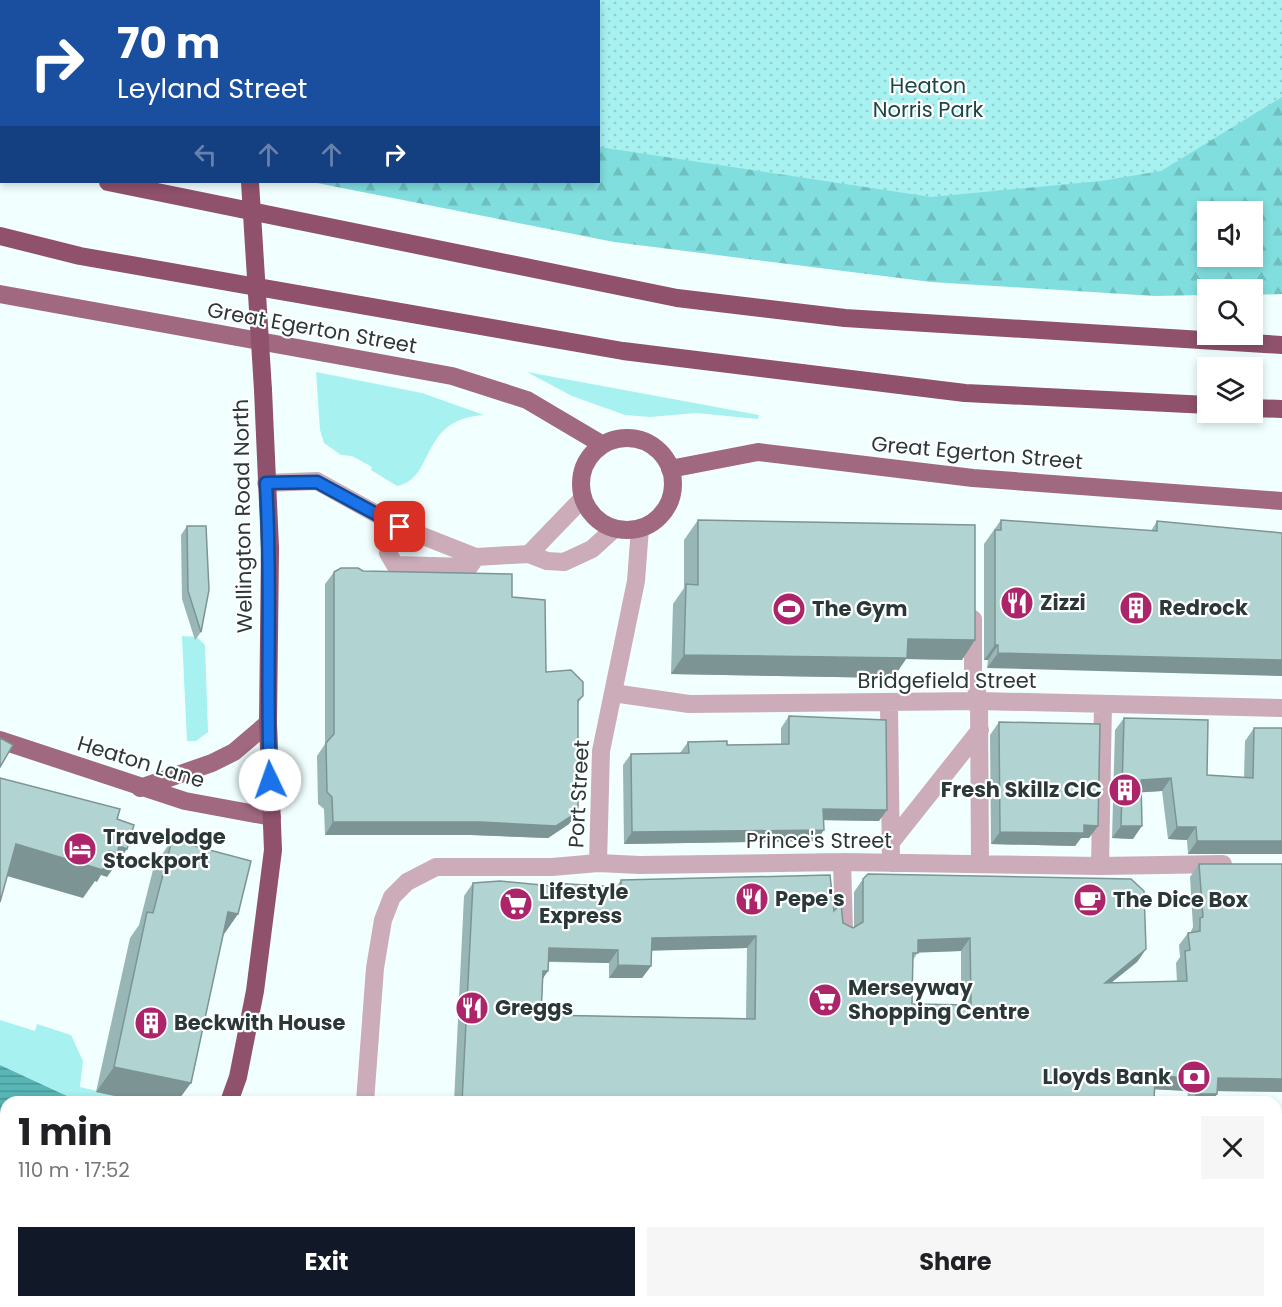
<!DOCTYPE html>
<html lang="en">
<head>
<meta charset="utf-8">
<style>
  :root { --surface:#fff; --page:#f6f6f6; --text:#202124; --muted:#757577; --accent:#111827 }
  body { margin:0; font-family:Poppins,sans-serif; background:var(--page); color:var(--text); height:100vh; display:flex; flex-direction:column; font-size:22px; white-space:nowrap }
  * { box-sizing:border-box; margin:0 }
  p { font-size:20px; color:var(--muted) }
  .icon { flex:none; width:33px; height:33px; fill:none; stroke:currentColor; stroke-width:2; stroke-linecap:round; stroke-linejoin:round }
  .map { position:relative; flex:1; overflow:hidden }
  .panel { position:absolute; left:0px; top:1096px; width:1282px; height:212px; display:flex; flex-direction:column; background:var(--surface); border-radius:18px 18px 0 0; box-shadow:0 3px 9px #0003 }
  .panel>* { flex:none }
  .banner { position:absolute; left:0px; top:0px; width:600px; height:183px; box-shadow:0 3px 9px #0003; background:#1a4fa0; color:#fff; overflow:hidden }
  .buttons { position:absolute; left:1197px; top:201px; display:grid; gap:12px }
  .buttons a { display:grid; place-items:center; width:66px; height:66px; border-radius:0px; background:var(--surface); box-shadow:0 3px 9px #0003; font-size:30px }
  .pin { position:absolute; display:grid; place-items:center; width:51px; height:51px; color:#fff; margin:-26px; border-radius:12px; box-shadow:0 3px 9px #0006 }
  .me { position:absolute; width:66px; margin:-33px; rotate:357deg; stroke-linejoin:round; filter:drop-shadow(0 0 4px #0008) }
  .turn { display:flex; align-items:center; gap:21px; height:126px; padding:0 18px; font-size:27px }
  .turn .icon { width:78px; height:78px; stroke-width:2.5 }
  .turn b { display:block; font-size:42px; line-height:51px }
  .lanes { display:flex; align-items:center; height:57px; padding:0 18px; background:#0003; justify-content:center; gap:30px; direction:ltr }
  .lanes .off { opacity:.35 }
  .round { display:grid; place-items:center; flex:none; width:63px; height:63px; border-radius:0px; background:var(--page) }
  .overview { display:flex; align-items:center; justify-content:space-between; height:102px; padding:0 18px }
  h1 { font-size:36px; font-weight:700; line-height:45px }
  .button { display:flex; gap:12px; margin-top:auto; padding:12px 18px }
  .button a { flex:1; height:69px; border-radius:0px; background:var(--accent); color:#fff; font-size:24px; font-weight:700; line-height:69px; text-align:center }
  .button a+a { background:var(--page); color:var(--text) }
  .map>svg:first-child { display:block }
</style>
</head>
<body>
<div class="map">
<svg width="1282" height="1307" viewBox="0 0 1282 1307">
  <defs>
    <pattern id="forest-firs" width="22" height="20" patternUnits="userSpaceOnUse" patternTransform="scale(1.5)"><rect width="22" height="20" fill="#81dede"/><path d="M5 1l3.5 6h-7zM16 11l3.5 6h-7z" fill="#70bfbf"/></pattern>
    <pattern id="park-dots" width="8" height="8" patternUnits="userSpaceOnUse" patternTransform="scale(1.5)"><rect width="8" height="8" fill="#a7f1f0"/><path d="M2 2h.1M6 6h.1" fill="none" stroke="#90cfcf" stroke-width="1.8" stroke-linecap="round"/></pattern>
    <pattern id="water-rules" width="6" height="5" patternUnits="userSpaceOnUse" patternTransform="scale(1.5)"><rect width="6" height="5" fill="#59b6b6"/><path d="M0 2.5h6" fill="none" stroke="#4a9595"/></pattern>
  </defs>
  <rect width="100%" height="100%" fill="#f1ffff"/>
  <path fill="#a7f1f0" d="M316 372 422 393 484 415C418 419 436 479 397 486L371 470 372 467 352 456 341 455 324 443 320 430Z
    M527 372 759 415 758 419 696 413 650 417 625 415 572 396Z
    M182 636 197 637 205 645 208 732 196 741H187Z
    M0 1020 35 1031 37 1024 71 1035 83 1061 80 1087 144 1102H80L0 1065Z
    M0 1190H6V1215L0 1213Z"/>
  <path fill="url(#forest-firs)" fill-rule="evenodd" d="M525 0H739L1282 54V294L1253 295 1252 290H1208L1207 295 1155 296 931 282 614 242 312 182H598V2ZM1208 212H1252V256H1208Z"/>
  <path fill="url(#park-dots)" d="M533 0H1282V97L1161 171 1101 181 931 197 599 147 598 2Z"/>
  <path fill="url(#water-rules)" d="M0 1065 80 1102H6V1190H0Z"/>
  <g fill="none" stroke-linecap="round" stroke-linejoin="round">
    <path stroke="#ccacb8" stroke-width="18" d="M266 483 317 481 400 527 476 557 529 554 547 561 564 562 592 549 614 529
      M400 527 388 553 395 565 469 567 476 557
      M529 554 583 498
      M973 619V673L979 701 980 863
      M613 693 689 704 979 701 1282 708
      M889 704 891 863
      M892 841 980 730
      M842 862 844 930
      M598 863 601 751 636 581 640 528
      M1100 866 1103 705
      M365 1102 375 968 383 920 392 897 407 882 436 867H552L598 863 640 865 842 862 1100 866 1223 864
      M1276 1138H1282"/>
    <path stroke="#a0697f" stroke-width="18" d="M0 294 452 376 527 400 603 445
      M581 484a46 46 0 1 1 92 0a46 46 0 1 1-92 0Z
      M670 469 758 452 973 478 1282 501
      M0 740 185 801 272 817
      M140 788 212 763 234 752 268 723"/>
    <path stroke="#8f516b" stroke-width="18" d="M67 0 69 2
      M146 0 149 2
      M213 0V2
      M254 0V2
      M0 159H2
      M108 182 677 298 845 318 1282 345
      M0 236 80 256 623 351 965 393 1208 405
      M1252 408 1282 409
      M229 1102 238 1077 255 991 273 850 268 723 270 548 263 390
      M164 1307 166 1302"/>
    <path stroke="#8f516b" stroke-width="18" d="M250 182 263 390"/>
  </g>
  <path fill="#98b6b5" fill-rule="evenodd" d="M326 0H396V2H326Z
    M456 0H520V2H456Z
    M698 520 962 660 906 659 893 678 671 674 673 604 684 588V540Z
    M1001 520 1151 531 1157 521 1282 533 987 668 988 660H984V544Z
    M187 526 201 632 195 640 182 599 181 535Z
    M363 571 512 597 546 672 583 696 578 703 569 824 548 838 472 835H325L324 809 318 804 317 756 325 744V584L334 572Z
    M789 716 879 821 824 820 816 841 624 844 623 765 631 754 680 753 688 742 727 745 781 744V728Z
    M1124 718 1207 775 1244 777 1245 741 1254 728 1282 854H1188L1187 840 1168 839 1162 791 1141 792 1133 839 1112 838 1115 730Z
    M999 722 1089 838H1081L1075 846 991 844 990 735Z
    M172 840 238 914 223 935 177 1102H144L96 1092 130 938 139 925 154 866Z
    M1199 864 1282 1092 1217 1091V1094L1211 1102H1187L1188 1091 1154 1089V1102H454L464 896 473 883 550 886 552 883 617 886 621 880 834 911 843 923 853 928H854V892L863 879 1146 949 1137 962 1112 982H1177L1176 963 1180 957 1179 945 1188 933 1191 932V931L1193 927 1190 877ZM747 948 746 1018 541 1015 543 979 548 962 609 963V978H642L651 966 652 950ZM961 951V1005L912 1004 913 960 918 952Z
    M456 1302H581V1307H456Z"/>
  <path fill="#7c9494" d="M908 639 975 640 962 660 906 659 893 678 671 674 684 655Z
    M995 645H998L988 660H984Z
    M998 653 1282 660V676L987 668Z
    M1171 778 1162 791 1132 793 1141 780Z
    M823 809 887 810 879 821 815 820Z
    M578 812 569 824 548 838 472 835H325L333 822Z
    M1084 825 1098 826 1089 838H1081L1075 846 991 844 1000 832Z
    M1121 826H1142L1133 839 1112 838Z
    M1177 827H1196L1187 840 1168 839Z
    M824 830 816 841 624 844 632 832Z
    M1197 841H1282V854H1188Z
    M16 844 109 851 119 846 127 849 107 877 101 875 97 882 95 881 83 898 0 874Z
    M228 912 238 914 220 940Z
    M756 936 747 948 643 951 652 938Z
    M970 938 961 951 909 953 918 940Z
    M549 948 618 950 609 963 540 961Z
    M1146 949 1137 962 1096 995 1105 983Z
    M618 965 651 966 642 978H609Z
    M543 971H548L539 984Z
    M114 1067 191 1083 177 1102H144L96 1092Z
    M1155 1076 1197 1078 1188 1091 1146 1089Z
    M1218 1078 1282 1079V1092L1209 1091Z
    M1196 1094H1217L1211 1102H1190Z"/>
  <path fill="#b1d4d3" stroke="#7c9494" stroke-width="1.5" fill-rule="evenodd" d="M336 0H396V2H336Z
    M466 0H520V2H466Z
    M698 520 975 525V640L908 639 907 658 684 655 686 584 698 585Z
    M1001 520 1157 531V521L1282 533V660L998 653V645H995V530H1001Z
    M187 526H206L209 590 201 632 188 591Z
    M341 568H358L363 571 512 574V597L545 600 546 672 571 670 583 682V696L578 700V812L556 826 480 822H333L332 797 327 792 326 743 334 734V572Z
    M789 716 886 720 887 810 823 809 824 830 632 832 631 754 689 753 688 742 727 741V745L789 744Z
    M1124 718 1208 720 1207 775 1253 778 1254 728H1282V841H1197L1196 827H1177L1171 778 1141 780 1142 826H1121Z
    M999 722 1100 724 1098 826 1084 825V833L1000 832Z
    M0 738 13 745 0 767Z
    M0 778 120 809 117 819 134 825 127 849 119 846 117 853 109 851 103 870 16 844 0 902Z
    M172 840 251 861 238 914 228 912 191 1083 114 1067 147 912 153 913Z
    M1199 864H1282V1079L1218 1078 1217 1094H1196L1197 1078 1155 1076 1154 1102H462L473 883 500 881 552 886V883L621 887V880L830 875 834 911 841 903 843 923 853 928 863 922V879L868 874 1131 879 1144 891 1146 949 1105 983 1187 981 1185 951 1190 950 1188 933 1200 931V918L1203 917ZM756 936 755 1019 541 1015 543 971H548L549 948 618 950V965L651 966 652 938ZM970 938 971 1005 912 1004 913 953H918V940Z
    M1276 1143H1282V1307H828L842 1302H1276Z
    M0 1259 6 1261V1302H137L136 1307H0Z
    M465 1302H581V1307H464Z"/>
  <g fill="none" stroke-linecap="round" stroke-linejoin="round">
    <defs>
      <path id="route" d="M270 780C266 681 272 582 266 483L317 482 400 527"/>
    </defs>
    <use href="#route" stroke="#114b97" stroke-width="15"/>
    <use href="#route" stroke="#1a73e8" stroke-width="10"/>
  </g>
  <defs>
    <symbol id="restaurant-disc" viewBox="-11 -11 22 22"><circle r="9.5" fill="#ac256b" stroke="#fff"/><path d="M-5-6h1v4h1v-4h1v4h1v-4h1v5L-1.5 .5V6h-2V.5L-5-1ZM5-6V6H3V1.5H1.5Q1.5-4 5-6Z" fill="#fff"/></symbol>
    <symbol id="building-disc" viewBox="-11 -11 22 22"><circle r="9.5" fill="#ac256b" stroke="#fff"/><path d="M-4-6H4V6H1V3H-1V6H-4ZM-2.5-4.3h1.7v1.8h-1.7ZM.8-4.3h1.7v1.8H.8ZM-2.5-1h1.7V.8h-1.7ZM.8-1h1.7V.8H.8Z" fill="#fff"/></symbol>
    <symbol id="stadium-disc" viewBox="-11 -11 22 22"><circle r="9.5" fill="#ac256b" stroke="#fff"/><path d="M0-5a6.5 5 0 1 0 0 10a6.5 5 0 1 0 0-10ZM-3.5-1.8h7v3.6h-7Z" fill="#fff"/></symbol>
    <symbol id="hotel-disc" viewBox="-11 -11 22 22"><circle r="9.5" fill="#ac256b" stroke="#fff"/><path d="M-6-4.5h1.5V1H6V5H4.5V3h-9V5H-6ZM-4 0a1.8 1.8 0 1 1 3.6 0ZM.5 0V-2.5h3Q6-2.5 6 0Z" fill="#fff"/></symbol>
    <symbol id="cafe-disc" viewBox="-11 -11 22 22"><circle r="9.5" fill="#ac256b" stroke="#fff"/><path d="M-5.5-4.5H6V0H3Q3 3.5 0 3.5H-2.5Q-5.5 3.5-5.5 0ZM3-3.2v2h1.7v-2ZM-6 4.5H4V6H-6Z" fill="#fff"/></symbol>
    <symbol id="supermarket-disc" viewBox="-11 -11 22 22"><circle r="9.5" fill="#ac256b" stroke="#fff"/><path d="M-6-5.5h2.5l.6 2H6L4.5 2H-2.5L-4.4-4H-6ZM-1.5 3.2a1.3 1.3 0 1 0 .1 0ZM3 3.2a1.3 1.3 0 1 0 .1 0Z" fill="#fff"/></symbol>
    <symbol id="bank-disc" viewBox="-11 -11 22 22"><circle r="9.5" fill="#ac256b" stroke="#fff"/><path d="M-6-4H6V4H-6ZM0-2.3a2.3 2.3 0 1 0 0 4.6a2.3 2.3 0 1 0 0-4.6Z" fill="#fff"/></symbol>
  </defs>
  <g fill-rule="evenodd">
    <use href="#restaurant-disc" x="998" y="584" width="38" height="38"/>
    <use href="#building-disc" x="1117" y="589" width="38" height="38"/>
    <use href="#stadium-disc" x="770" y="590" width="38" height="38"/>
    <use href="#building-disc" x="1106" y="771" width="38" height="38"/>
    <use href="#hotel-disc" x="61" y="830" width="38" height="38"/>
    <use href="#restaurant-disc" x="733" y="880" width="38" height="38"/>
    <use href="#cafe-disc" x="1071" y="881" width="38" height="38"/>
    <use href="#supermarket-disc" x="497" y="885" width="38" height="38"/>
    <use href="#supermarket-disc" x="806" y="981" width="38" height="38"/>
    <use href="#restaurant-disc" x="453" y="989" width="38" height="38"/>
    <use href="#building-disc" x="132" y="1004" width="38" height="38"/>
    <use href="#bank-disc" x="1175" y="1058" width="38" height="38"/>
  </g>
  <g text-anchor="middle" stroke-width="4.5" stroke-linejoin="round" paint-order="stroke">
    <g font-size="21" fill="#1b4747" stroke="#fff">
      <text x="928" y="93">Heaton<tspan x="928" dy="24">Norris Park</tspan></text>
    </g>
    <g font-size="21" fill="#2a3838" stroke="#fff">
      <text transform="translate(312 328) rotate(10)" y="7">Great Egerton Street</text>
      <text transform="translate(977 453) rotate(5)" y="7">Great Egerton Street</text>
      <text transform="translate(243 516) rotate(-91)" y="7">Wellington Road North</text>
      <text x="947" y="688">Bridgefield Street</text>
      <text transform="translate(141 762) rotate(17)" y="7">Heaton Lane</text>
      <text transform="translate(579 794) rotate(-87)" y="7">Port Street</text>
      <text x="819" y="848">Prince's Street</text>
    </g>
    <g font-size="21" font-weight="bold" fill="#2a3838" stroke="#fff" text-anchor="start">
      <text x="1040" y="610">Zizzi</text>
      <text x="1159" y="615">Redrock</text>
      <text x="812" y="616">The Gym</text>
      <text x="1102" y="797" text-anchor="end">Fresh Skillz CIC</text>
      <text x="103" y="844">Travelodge<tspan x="103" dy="24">Stockport</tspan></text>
      <text x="539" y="899">Lifestyle<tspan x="539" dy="24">Express</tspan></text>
      <text x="775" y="906">Pepe's</text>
      <text x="1113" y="907">The Dice Box</text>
      <text x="848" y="995">Merseyway<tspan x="848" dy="24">Shopping Centre</tspan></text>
      <text x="495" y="1015">Greggs</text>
      <text x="174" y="1030">Beckwith House</text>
      <text x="1171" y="1084" text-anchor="end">Lloyds Bank</text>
    </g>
  </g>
</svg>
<div class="buttons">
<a><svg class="icon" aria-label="sound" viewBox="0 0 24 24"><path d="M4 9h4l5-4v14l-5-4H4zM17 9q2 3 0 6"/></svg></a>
<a><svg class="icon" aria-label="search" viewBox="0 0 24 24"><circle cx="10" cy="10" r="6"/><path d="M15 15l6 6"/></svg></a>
<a><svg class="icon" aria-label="layers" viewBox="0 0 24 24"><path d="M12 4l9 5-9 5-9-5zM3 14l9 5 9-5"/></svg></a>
</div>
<div class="pin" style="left:400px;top:527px;background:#d93025"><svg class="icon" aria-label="arrive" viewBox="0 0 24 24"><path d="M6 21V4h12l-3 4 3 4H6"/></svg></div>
<svg class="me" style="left:270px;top:780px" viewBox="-20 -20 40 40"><circle r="19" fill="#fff"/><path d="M0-13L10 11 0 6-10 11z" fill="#1a73e8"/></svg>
<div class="banner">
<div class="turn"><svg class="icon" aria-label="right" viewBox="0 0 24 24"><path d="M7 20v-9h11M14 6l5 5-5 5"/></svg><div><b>70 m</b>Leyland Street</div></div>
<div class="lanes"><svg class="icon off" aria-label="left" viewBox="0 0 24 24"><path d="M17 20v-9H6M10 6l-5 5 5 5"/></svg><svg class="icon off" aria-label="ahead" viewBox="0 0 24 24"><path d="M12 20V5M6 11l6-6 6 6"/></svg><svg class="icon off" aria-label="ahead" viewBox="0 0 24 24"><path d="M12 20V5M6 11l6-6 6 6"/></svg><svg class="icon" aria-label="right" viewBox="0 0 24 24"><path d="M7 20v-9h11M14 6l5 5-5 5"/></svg></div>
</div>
<section class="panel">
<div class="overview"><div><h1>1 min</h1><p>110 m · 17:52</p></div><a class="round"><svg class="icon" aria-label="close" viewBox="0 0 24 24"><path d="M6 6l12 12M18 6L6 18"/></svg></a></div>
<div class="button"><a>Exit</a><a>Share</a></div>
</section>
</div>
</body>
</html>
